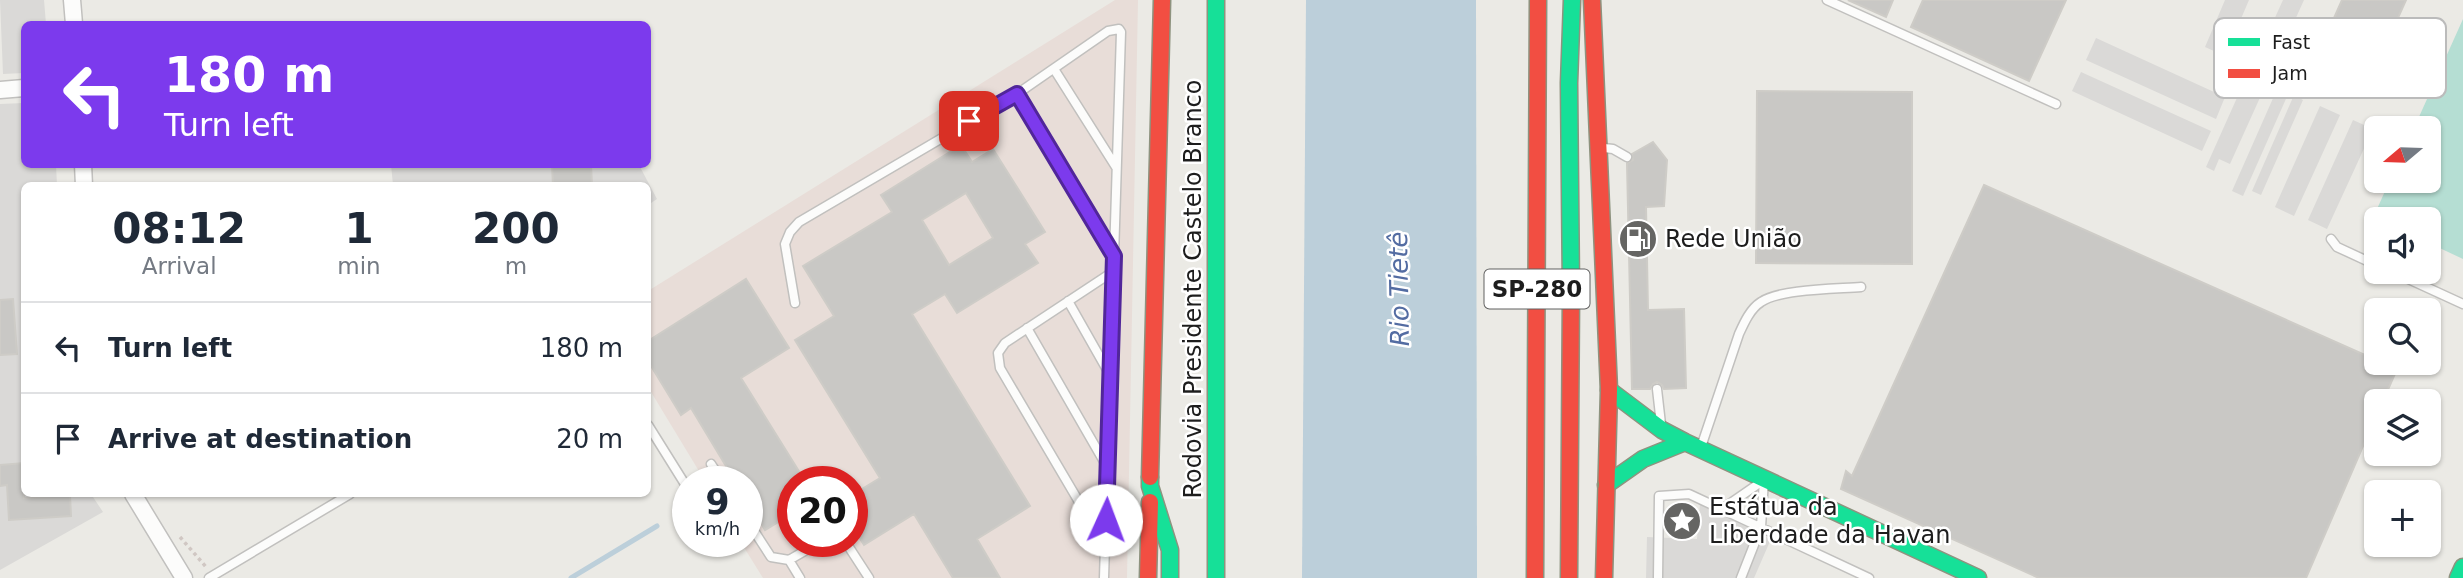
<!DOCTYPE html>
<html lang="en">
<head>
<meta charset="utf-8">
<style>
  :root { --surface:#fff; --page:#f6f6f7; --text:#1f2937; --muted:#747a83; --line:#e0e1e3 }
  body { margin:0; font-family:"DejaVu Sans",sans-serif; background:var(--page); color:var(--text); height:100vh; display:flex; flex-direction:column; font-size:26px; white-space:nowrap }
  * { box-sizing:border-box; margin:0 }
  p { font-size:23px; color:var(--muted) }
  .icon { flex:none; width:38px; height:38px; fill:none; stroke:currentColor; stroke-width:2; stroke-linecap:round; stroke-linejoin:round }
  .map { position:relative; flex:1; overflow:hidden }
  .panel { position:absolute; left:21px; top:182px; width:630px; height:315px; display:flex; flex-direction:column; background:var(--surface); border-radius:10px; box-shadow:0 2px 5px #0004 }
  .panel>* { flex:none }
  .guide { position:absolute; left:21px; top:21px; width:630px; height:147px; border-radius:10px; box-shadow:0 2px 5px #0004; background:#7c3aed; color:#fff; overflow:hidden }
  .needle { width:46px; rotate:251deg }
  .fabs { position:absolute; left:2364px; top:116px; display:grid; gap:14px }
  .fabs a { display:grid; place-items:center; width:77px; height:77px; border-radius:10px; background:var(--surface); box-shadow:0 2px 5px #0004; font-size:35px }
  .speed { position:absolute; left:672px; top:466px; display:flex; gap:14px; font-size:35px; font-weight:700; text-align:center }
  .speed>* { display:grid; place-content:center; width:91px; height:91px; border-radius:50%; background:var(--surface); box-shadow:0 2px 5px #0004; line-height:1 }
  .speed small { font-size:18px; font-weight:400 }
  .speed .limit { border:10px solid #d22; background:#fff; color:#111 }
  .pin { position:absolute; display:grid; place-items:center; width:60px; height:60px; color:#fff; margin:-30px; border-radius:14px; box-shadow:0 4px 10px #0006 }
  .me { position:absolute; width:77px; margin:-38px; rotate:2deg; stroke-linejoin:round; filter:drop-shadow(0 0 5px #0008) }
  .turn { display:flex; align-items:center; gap:24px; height:147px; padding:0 28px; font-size:32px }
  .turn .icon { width:91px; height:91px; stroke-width:2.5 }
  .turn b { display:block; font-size:49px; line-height:60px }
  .eta { display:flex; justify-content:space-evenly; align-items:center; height:119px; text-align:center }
  .eta b { font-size:42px; font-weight:600; line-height:49px }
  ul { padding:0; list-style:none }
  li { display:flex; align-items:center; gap:21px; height:91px; padding:0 28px; border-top:2px solid var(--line) }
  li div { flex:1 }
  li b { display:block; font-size:26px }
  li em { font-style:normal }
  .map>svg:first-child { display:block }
</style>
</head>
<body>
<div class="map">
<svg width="2463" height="578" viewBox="0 0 2463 578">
  <rect width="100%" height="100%" fill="#ebeae5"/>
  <path fill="#dad9d7" d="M0 0H44L46 24H24V73L3 74Z
    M2225 0H2249L2225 56 2205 47Z
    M2283 0H2304L2276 62 2258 55Z
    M2096 38 2225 97 2216 119 2086 60Z
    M2253 62 2272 71 2230 164 2219 159 2214 171 2206 167Z
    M2081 72 2211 131 2202 151 2072 91Z
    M2278 87 2289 92 2243 196 2232 191Z
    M2294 95 2303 100 2261 195 2252 191Z
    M24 103V164L56 165 57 185 24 186V494H91L103 512 0 570V104Z
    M2320 106 2340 115 2294 216 2275 207Z
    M2353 120 2373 129 2327 229 2308 220Z
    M391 165H639L657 199 648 205V186L393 185Z
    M1700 504 1771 539 1754 578H1646L1647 537 1697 539Z"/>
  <path fill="#e8ddd8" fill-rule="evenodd" d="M1115 0H1138L1127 578H763L740 541H747V481H705L648 387V291ZM793 481H852V541H793Z"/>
  <path fill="#b5ded3" d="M2463 19V259L2429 243V219L2373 218 2390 180H2429V128H2414Z"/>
  <path fill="#bccfda" d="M1306 0H1476L1477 578H1302Z"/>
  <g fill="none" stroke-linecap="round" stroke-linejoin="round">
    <path stroke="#bccfda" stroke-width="5" d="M571 578 657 526"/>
  </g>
  <path fill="#c9c8c5" stroke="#ceccc7" stroke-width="2" fill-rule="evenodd" d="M1848 0H1893L1886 17Z
    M1923 0H2066L2029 81 1911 27Z
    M2342 0H2406L2364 94 2311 70Z
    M1757 91 1912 92V264L1756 263Z
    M1653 142 1667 160 1664 206 1646 207 1648 310 1684 309 1686 388 1664 389 1662 385 1657 382 1653 384 1650 389H1632L1627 163 1633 160 1632 154Z
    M961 145 972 162 993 149 1045 232 1025 244 1038 263 957 313 945 294 912 314 1030 506 977 539 1000 578H953L914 514 864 545 852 526V495L880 478 795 340 834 316 803 266 892 212 881 195ZM966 193 993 238 949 265 922 220Z
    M552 164H591L592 186H553Z
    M1984 185 2376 360V362L2397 369 2383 401H2376V416L2306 578H2039L1841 489 1846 471 1852 476Z
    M746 279 789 348 741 378 805 481H793V513L765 530 747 500V481H735L691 408 681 415 648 361V341Z
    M13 299 17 354 0 355V300Z
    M24 463V498L70 495 71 516 9 520 7 485 0 486V465Z"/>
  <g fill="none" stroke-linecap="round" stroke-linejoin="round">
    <defs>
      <path id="lane" d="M1827 0 2056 104
        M1054 69 1116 167
        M1017 94 1114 256
        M1604 148 1613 149 1627 157
        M2331 239 2337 247 2376 265
        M2391 271 2463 304
        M1068 301 1110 375
        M795 303 785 244 790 232 799 222 1017 94 1108 31 1119 29 1121 32 1104 578
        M1027 328 1106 465
        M1657 389 1661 424
        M648 425 688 489
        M1701 447 1739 334C1744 323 1750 309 1761 302 1780 289 1836 289 1861 287
        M711 464 722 481
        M1722 509 1764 480 1761 527 1741 578
        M747 520 771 557 789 560 800 578
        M845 541 869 578
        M1105 546 1000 368 998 353 1005 343 1114 271
        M789 560 822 541
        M209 578 350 494
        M1658 578 1659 496 1689 494 1869 578"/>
      <path id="street" d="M72 0 74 24
        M0 90 24 88
        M83 164 84 186
        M133 494 184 578"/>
      <path id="fast" d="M1216 0V578
        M1571 292 1569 83 1572 0
        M1609 390 1662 430 1685 442 1978 578
        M1150 477V486L1170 550V578
        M1606 485 1643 459 1685 442
        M2458 578 2463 567"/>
      <path id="jam" d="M1592 0 1609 390 1604 578
        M1150 477 1162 0
        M1148 578 1150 502
        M1535 578 1538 0
        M1569 578 1571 292"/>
    </defs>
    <use href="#lane" stroke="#c1c0be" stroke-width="11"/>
    <use href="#street" stroke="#c1c0be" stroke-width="19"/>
    <use href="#fast" stroke="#8e937f" stroke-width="19"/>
    <use href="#jam" stroke="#8e937f" stroke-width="19"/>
    <path stroke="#d0c7c3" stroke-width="3.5" stroke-dasharray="3.5 3.5" stroke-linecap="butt" d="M180 537 207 568"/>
    <use href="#lane" stroke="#fcfcfb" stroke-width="8"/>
    <use href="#street" stroke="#fcfcfb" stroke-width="16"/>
    <use href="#fast" stroke="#16e098" stroke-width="16"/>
    <use href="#jam" stroke="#f24e42" stroke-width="16"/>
  </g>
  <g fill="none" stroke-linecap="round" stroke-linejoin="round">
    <defs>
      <path id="route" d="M969 121 1017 94 1114 256 1106 520"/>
    </defs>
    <use href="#route" stroke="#51269a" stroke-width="18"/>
    <use href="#route" stroke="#7c3aed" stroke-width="12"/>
  </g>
  <defs>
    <symbol id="fuel-disc" viewBox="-11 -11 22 22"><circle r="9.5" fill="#656563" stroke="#fff"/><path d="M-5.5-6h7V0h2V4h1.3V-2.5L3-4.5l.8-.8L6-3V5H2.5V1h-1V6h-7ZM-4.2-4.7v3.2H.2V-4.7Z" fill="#fff"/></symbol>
    <symbol id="sight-disc" viewBox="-11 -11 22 22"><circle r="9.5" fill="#656563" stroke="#fff"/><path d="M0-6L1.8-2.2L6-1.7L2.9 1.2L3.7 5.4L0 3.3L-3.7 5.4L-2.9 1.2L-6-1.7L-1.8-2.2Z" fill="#fff"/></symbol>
  </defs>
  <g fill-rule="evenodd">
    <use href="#fuel-disc" x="1616" y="217" width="44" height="44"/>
    <use href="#sight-disc" x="1660" y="499" width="44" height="44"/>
  </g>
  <g text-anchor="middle" stroke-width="5" stroke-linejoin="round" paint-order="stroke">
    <rect fill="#fff" stroke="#616161" stroke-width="2" x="1484.5" y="269.5" width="105" height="39" rx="5"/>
    <g font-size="23" font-weight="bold" fill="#1d1d1d">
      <text x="1537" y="297">SP-280</text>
    </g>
    <g font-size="24" fill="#1d1d1d" stroke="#fff" text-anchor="start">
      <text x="1665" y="247">Rede União</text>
      <text x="1709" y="515">Estátua da<tspan x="1709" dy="28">Liberdade da Havan</tspan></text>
    </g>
    <g font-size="24" fill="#1d1d1d" stroke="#fff">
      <text transform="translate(1193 289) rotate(-90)" y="8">Rodovia Presidente Castelo Branco</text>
    </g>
    <g font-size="26" font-style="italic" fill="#536ca2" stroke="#fff">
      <text transform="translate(1399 289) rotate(-91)" y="9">Rio Tietê</text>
    </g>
  </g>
  <rect x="2214" y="18" width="232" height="80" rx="10" fill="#fff" stroke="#bbb" stroke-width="2"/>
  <rect x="2228" y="38" width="32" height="8" fill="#16e098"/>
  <rect x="2228" y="69" width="32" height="9" fill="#f24e42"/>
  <g font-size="19" fill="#1d1d1d">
    <text x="2272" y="49">Fast</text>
    <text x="2272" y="80">Jam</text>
  </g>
</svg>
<div class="fabs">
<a><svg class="needle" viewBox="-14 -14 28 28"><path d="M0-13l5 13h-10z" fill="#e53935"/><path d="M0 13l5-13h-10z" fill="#747a83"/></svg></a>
<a><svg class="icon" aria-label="sound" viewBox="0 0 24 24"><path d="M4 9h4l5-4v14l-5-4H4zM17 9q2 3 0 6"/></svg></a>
<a><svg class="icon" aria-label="search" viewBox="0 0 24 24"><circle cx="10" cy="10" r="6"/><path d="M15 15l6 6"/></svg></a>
<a><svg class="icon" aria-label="layers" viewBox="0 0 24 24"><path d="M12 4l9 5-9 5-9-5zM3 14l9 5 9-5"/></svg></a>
<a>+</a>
</div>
<div class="speed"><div>9<small>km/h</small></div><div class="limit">20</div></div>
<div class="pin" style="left:969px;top:121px;background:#d93025"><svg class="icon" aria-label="arrive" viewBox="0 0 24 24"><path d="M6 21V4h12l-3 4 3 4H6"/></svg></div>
<svg class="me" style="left:1106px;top:520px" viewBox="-20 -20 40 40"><circle r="19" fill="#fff"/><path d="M0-13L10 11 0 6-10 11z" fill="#7c3aed"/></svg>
<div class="guide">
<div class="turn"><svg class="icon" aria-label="left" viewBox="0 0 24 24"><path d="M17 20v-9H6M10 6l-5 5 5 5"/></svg><div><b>180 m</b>Turn left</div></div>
</div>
<section class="panel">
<div class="eta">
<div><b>08:12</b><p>Arrival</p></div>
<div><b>1</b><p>min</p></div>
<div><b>200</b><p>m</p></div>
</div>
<ul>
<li><svg class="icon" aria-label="left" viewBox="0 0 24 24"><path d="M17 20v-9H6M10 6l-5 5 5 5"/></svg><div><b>Turn left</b></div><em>180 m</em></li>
<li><svg class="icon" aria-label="arrive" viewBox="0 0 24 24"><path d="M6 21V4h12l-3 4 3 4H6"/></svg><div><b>Arrive at destination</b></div><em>20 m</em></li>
</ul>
</section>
</div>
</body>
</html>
